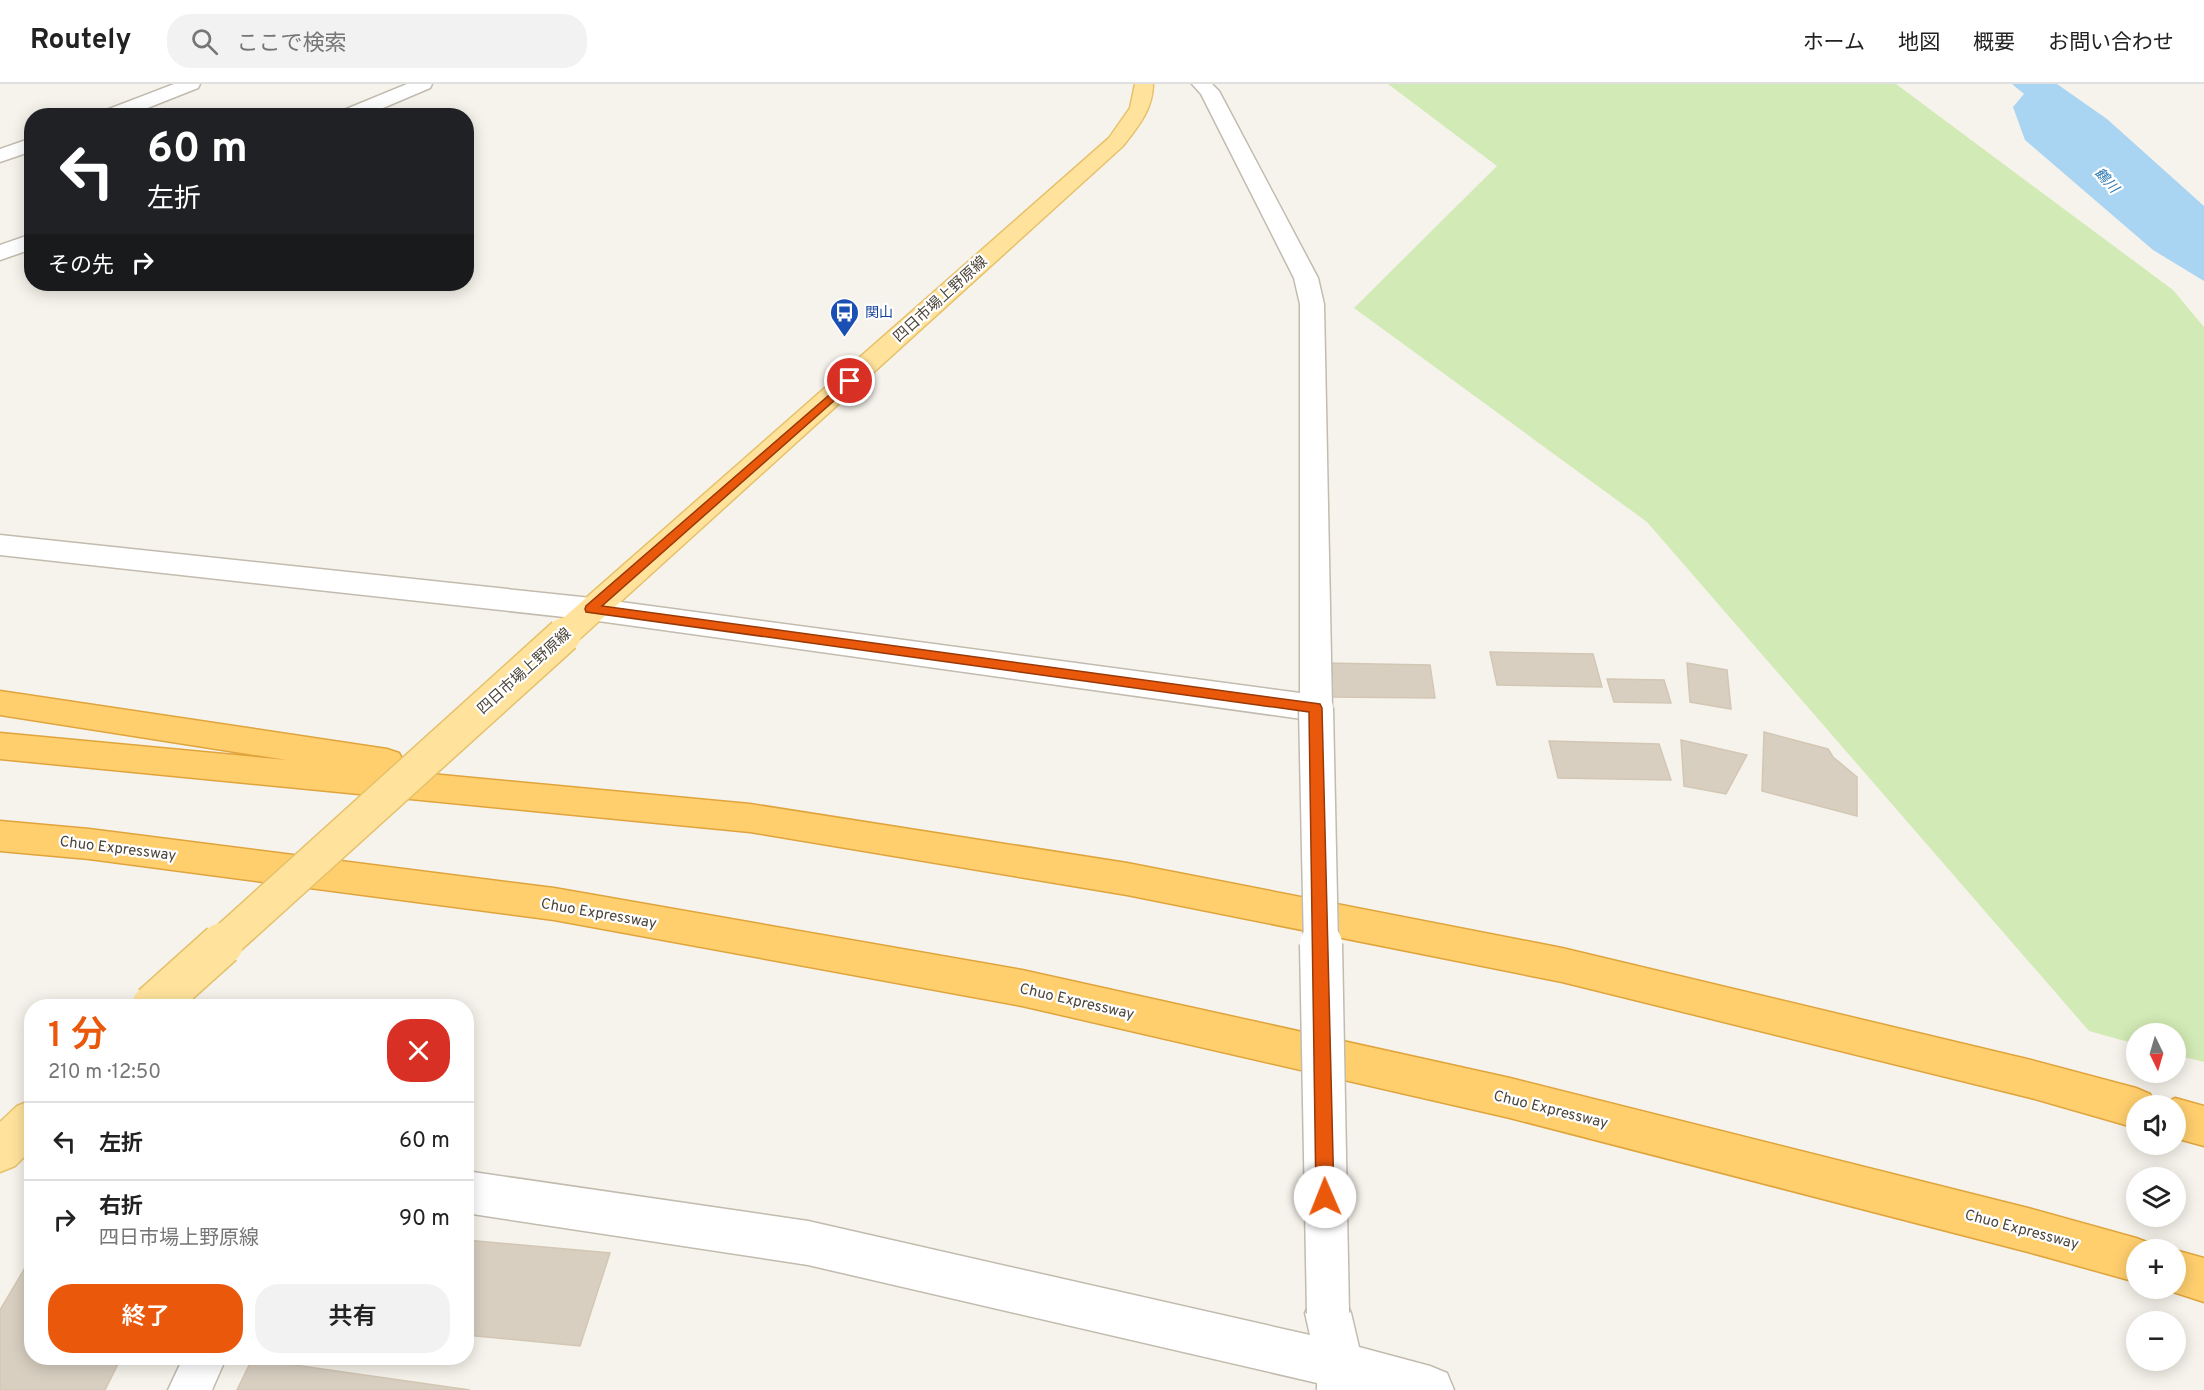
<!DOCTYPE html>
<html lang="ja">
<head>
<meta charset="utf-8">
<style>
  :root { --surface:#fff; --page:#f2f2f2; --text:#222; --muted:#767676; --line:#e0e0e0; --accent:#ea580c }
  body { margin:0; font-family:Overpass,"Noto Sans JP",sans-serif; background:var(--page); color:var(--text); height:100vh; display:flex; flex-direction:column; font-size:22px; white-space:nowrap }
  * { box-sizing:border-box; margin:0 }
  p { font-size:20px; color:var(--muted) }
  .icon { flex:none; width:33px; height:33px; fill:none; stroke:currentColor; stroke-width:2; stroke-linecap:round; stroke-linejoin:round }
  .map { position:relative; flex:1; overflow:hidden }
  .drawer { position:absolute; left:24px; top:915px; width:450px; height:366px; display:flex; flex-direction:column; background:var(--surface); border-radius:24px; box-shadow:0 3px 15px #0003 }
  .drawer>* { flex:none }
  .guide { position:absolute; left:24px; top:24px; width:450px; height:183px; border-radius:24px; box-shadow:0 3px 15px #0003; background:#202124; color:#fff; overflow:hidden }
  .needle { width:39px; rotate:175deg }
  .tools { position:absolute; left:2126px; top:939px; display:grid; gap:12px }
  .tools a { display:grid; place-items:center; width:60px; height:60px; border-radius:50%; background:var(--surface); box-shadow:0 3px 15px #0003; font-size:30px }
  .pin { position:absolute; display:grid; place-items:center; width:51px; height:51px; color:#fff; margin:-26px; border:3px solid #fff; border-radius:50%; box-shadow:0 2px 6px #0007 }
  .me { position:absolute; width:66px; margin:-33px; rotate:359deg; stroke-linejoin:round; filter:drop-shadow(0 0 4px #0008) }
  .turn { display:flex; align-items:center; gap:21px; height:126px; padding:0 24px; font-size:27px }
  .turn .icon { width:78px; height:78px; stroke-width:2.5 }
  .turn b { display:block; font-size:42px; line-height:51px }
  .then { display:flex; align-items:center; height:57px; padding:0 24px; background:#0003; gap:12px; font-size:22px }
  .round { display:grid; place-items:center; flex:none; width:63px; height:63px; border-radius:24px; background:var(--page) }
  .headline { display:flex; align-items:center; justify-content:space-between; height:102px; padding:0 24px }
  h1 { font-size:36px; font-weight:600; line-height:45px; color:var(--accent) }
  .cta { display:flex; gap:12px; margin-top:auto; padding:12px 24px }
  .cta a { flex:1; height:69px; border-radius:24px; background:var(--accent); color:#fff; font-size:24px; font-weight:600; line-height:69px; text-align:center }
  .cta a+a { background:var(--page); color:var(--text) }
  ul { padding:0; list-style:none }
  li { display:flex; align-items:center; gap:18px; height:78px; padding:0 24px; border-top:2px solid var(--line) }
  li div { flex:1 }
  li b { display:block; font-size:22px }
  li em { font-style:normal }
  header { display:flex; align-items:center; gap:36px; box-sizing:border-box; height:84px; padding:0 30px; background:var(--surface); border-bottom:2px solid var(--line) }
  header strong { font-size:28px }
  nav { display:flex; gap:33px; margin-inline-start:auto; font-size:21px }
  .search { width:420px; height:54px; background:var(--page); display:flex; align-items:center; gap:15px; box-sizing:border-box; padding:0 21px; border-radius:24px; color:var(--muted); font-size:22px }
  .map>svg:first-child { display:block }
</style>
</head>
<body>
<header>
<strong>Routely</strong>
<div class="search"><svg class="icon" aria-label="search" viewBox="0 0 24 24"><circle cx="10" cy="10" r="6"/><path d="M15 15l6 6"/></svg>ここで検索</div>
<nav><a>ホーム</a><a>地図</a><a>概要</a><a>お問い合わせ</a></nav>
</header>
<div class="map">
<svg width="2204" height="1306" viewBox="0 0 2204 1306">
  <rect width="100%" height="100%" fill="#f6f3ec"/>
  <path fill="#d2eab5" d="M1388 0H1896L2173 206 2204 243V978L2175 971V950H2136V960L2089 947 1647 438 1354 224 1497 82Z"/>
  <path fill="#a9d4f2" d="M2012 0H2057L2107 35 2204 122V197L2153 166 2025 56 2013 23 2024 10Z"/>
  <path fill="#d8cfc1" stroke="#d3c7b4" stroke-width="1.5" d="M1490 568 1593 570 1602 603 1497 601Z
    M1325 579 1430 581 1435 614 1329 613Z
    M1687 579 1727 586 1731 625 1690 618Z
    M1607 595 1664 596 1671 619 1614 618Z
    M1764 648 1828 665 1833 673 1857 693V732L1762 707Z
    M1681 656 1747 671 1726 710 1684 702Z
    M1549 657 1659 660 1671 696 1558 694Z
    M466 1156 610 1169 580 1262 466 1251Z
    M32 1172V1274H121L105 1306H0V1226Z
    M252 1275 470 1306H237Z"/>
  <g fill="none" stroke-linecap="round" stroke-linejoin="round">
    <defs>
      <path id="lane" d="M183 1274H226L212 1306H168Z"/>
      <path id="street" d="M174 0H200L198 4 127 32H99L101 28Z
        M407 0H432L430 4 364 32H337L339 28Z
        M1192 0H1212L1219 7 1318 194 1324 220 1332 624 1327 633 1316 637 591 536 0 471V451L591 514 1300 609V220L1294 194 1201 10Z
        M32 54V67L0 78V65Z
        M32 150V165L0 176V161Z
        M466 1087 808 1137 1310 1251 1305 1229 1312 1213 1328 1206 1344 1213 1351 1229 1359 1263 1430 1282 1447 1289 1454 1306H1317V1299L808 1181 466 1129Z"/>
      <path id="primary" d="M1135 0H1153C1153 25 1138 43 1123 62L575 559 564 562 553 559 549 551 553 543 1109 54 1130 24Z
        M32 1016V1065L15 1082 0 1088V1038L17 1022Z"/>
      <path id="highway" d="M0 607 387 665 399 669 404 678 399 687 750 720 1127 779 1562 864 2031 976 2136 1004 2150 1010 2155 1022H2136V1044L2031 1014 1562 898 1127 811 750 748 0 675V649L287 676 0 631Z
        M0 737 89 745 554 804 1022 886 1510 994 2028 1124 2136 1154 2152 1160 2154 1166H2136V1198L2028 1168 1510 1034 1022 922 554 836 89 775 0 767Z
        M2175 1014 2204 1022V1062L2175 1054V1022H2160Z
        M2175 1166 2204 1174V1218L2161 1204H2175Z"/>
    </defs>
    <use href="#lane" stroke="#c2bbae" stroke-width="3"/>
    <use href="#street" stroke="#c2bbae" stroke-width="3"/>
    <use href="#primary" stroke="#e6c16a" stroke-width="3"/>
    <use href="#highway" stroke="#e0a43c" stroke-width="3"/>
    <use href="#lane" fill="#fff" fill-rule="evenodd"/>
    <use href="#street" fill="#fff" fill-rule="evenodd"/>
    <use href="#primary" fill="#ffe39c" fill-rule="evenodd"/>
    <use href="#highway" fill="#ffcf6e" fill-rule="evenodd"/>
    <defs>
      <path id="street-bridge-far1" d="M1316 624 1321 862"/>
      <path id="street-bridge" d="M1321 860 1328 1229"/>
      <path id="primary-bridge-far1" d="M220 862 564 551"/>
      <path id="primary-bridge" d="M153 922 222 860"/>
    </defs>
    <use href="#street-bridge-far1" stroke="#c2bbae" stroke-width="37" stroke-linecap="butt"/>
    <use href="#street-bridge" stroke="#c2bbae" stroke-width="45" stroke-linecap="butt"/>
    <use href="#primary-bridge-far1" stroke="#e6c16a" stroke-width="37" stroke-linecap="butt"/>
    <use href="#primary-bridge" stroke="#e6c16a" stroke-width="45" stroke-linecap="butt"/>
    <use href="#street-bridge-far1" stroke="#fff" stroke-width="34"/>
    <use href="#street-bridge" stroke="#fff" stroke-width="42"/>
    <use href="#primary-bridge-far1" stroke="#ffe39c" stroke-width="34"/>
    <use href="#primary-bridge" stroke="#ffe39c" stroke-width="42"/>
  </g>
  <path fill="#ea580c" stroke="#983908" stroke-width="1.5" d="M850 293 855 297 854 299 602 522 1320 620 1322 624 1334 1113 1332 1119 1325 1122 1319 1119 1316 1113 1309 628 586 528 585 525 586 522Z"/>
  <defs>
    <symbol id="bus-pin" viewBox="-11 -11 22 30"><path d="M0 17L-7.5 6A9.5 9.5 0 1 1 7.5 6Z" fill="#1a4fb4" stroke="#fff"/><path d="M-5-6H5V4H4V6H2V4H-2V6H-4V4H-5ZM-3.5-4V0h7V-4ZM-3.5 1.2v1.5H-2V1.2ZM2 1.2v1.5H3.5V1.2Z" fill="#fff"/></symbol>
  </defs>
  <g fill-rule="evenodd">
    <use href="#bus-pin" x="828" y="212" width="33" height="45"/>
  </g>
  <g text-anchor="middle" stroke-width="4.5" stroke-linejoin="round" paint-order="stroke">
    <g font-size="14" font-style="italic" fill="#2e7ab2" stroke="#fff">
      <text transform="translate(2107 96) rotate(48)" y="5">鶴川</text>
    </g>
    <g font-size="14" fill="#164399" stroke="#fff" text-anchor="start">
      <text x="865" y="233">関山</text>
    </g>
    <g font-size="15" fill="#4b4439" stroke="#fff">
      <text transform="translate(940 215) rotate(-42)" y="5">四日市場上野原線</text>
      <text transform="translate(524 587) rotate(-42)" y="5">四日市場上野原線</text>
      <text transform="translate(118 764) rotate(7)" y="5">Chuo Expressway</text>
      <text transform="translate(599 829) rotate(10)" y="5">Chuo Expressway</text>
      <text transform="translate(1077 917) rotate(13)" y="5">Chuo Expressway</text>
      <text transform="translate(1551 1025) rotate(14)" y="5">Chuo Expressway</text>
      <text transform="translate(2022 1145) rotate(15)" y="5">Chuo Expressway</text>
    </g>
  </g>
</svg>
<div class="tools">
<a><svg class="needle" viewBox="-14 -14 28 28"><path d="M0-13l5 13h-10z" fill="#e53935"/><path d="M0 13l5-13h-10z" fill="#767676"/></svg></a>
<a><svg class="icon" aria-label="sound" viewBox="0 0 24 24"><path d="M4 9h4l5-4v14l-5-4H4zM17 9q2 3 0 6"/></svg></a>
<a><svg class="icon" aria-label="layers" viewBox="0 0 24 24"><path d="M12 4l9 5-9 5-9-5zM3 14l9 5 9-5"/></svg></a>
<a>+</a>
<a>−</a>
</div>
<div class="pin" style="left:850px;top:297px;background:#d93025"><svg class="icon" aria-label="arrive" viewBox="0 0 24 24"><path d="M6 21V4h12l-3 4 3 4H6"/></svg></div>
<svg class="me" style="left:1325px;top:1113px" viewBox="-20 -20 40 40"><circle r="19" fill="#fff"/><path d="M0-13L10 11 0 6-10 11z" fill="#ea580c"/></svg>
<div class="guide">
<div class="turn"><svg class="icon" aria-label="left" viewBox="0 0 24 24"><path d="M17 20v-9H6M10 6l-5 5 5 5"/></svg><div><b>60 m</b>左折</div></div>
<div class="then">その先<svg class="icon" aria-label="right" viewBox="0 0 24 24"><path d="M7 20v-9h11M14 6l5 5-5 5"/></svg></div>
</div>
<section class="drawer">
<div class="headline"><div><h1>1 分</h1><p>210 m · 12:50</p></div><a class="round" style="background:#d93025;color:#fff"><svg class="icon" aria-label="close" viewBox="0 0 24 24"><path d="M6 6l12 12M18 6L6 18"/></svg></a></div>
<ul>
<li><svg class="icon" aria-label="left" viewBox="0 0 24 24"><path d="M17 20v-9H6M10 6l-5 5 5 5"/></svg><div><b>左折</b></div><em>60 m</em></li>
<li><svg class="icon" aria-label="right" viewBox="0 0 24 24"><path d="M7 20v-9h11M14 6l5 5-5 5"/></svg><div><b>右折</b><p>四日市場上野原線</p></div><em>90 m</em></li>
</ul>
<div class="cta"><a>終了</a><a>共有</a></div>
</section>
</div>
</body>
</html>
